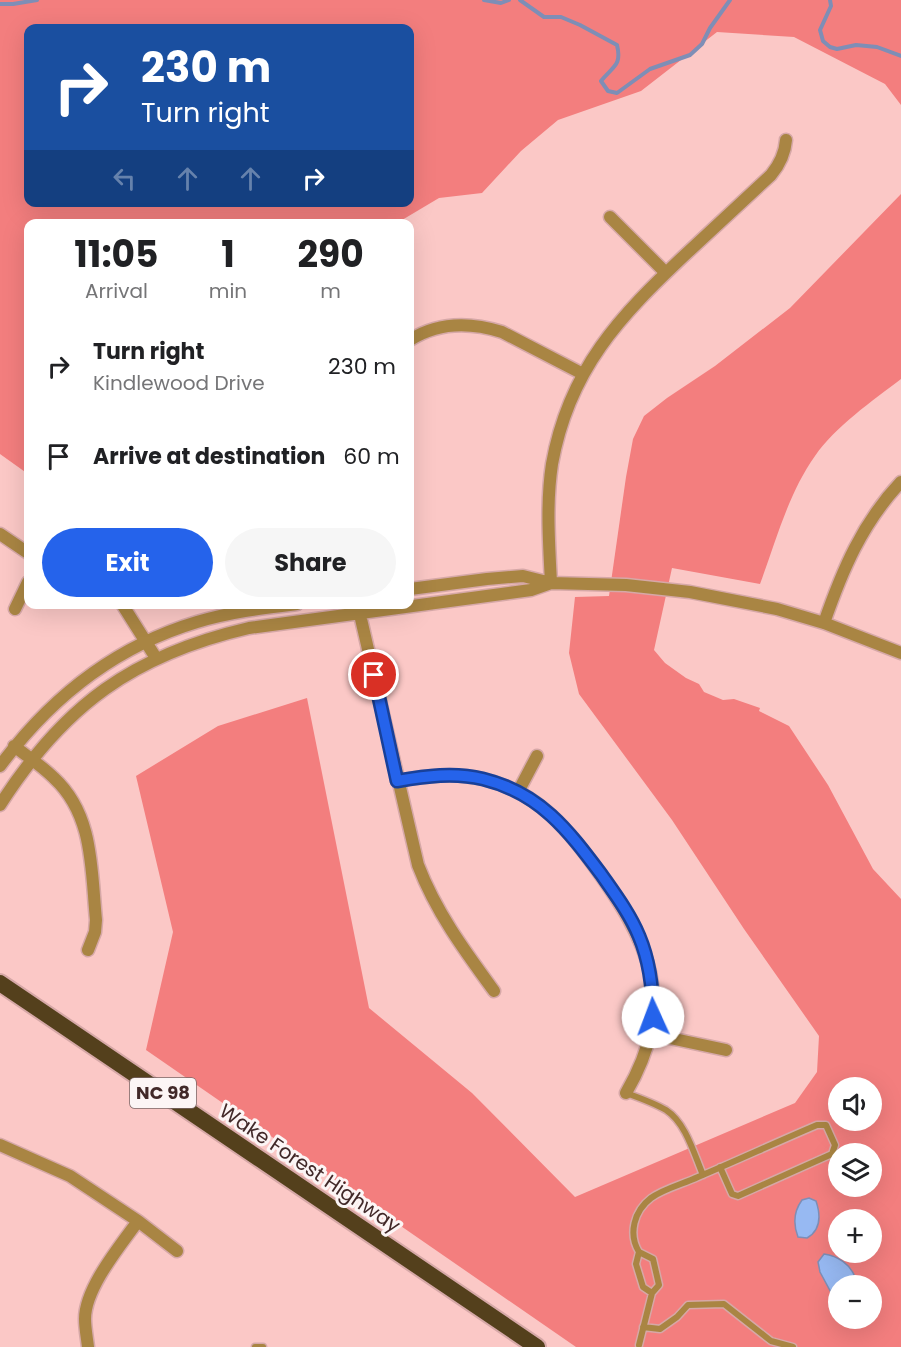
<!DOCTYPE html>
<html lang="en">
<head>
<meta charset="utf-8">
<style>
  :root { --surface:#fff; --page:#f6f6f6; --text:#202124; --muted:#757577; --accent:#2563eb }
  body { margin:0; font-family:Poppins,sans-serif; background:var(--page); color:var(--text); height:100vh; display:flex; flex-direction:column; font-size:22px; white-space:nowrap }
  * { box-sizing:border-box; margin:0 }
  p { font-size:20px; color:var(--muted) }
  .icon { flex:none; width:33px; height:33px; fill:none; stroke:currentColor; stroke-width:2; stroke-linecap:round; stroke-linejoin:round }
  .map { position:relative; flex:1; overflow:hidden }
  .sheet { position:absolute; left:24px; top:219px; width:390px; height:390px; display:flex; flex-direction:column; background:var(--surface); border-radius:12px; box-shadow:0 6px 24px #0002 }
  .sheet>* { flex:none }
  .banner { position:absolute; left:24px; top:24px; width:390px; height:183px; border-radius:12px; box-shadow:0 6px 24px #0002; background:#1a4fa0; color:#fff; overflow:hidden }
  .fabs { position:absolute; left:828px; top:1077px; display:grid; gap:12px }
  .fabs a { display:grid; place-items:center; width:54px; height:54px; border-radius:50%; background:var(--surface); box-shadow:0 6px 24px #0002; font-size:30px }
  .pin { position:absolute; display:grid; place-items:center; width:51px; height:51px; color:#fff; margin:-26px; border:3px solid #fff; border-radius:50%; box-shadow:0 2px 6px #0007 }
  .me { position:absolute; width:66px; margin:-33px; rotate:358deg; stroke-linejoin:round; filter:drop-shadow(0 0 4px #0008) }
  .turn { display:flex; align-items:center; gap:21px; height:126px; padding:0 18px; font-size:27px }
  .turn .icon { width:78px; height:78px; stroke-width:2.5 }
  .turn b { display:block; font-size:42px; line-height:51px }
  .lanes { display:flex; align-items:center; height:57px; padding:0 18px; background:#0003; justify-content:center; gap:30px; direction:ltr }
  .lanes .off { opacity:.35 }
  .eta { display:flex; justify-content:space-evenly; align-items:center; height:102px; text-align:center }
  .eta b { font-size:36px; font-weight:700; line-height:42px }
  .button { display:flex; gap:12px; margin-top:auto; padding:12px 18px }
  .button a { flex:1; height:69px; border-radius:36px; background:var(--accent); color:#fff; font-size:24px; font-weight:700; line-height:69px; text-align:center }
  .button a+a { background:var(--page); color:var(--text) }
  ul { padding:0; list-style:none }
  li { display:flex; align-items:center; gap:18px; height:90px; padding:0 18px }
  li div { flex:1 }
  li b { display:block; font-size:22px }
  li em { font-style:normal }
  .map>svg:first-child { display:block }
</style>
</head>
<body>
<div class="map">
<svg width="901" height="1347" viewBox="0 0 901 1347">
  <rect width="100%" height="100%" fill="#fbc8c6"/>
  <path fill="#f37e7e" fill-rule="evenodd" d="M0 0H901V105L885 84 794 37 717 32 641 91 558 120 521 151 482 193 439 198 397 223 28 224V474L0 454ZM28 28H410V202H28Z
    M901 194V379C872 401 835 427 815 456 788 494 776 541 760 584L672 568 654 650 665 663 686 678 699 684 704 692 723 700 734 699 760 708 759 711 789 726 828 785 873 869 901 899V1347H576L146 1050 173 932 136 776 218 726 307 698 369 1008 472 1093 575 1197 795 1103 817 1072 819 1036 744 929 672 820 579 694 569 653 575 597 609 596 626 477 633 439 644 416 667 398 715 366 790 308ZM838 1088H872V1120H838ZM838 1154H872V1186H838ZM838 1220H872V1252H838ZM838 1286H872V1318H838Z"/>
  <path fill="#97b9f2" stroke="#7e8eb6" stroke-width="1.5" d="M809 1198 816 1201C821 1216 821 1230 807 1238L798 1237C793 1224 794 1211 802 1200Z
    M824 1254C838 1256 850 1264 855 1277L846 1285 838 1286V1292L833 1296 820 1272 818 1262Z"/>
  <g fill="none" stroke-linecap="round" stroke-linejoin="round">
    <path stroke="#7e8eb6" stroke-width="4" d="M484 0 501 3 509 0
      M520 0 544 17H561L580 25 617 45C622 66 613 66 601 81L608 91 617 93 650 69 690 55 702 44 710 28 730 0
      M830 0 831 6 820 30 823 41 830 47 837 49 856 45 877 47 901 56
      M0 4H13L37 0"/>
    <defs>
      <path id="service" d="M626 1093C640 1098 654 1103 666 1110 686 1123 694 1154 703 1175
        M639 1252C628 1234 634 1211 651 1198 663 1189 683 1184 698 1177 738 1160 777 1142 817 1125H826L835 1145 832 1154 738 1196 732 1194 720 1167
        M643 1327 660 1329 677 1317 688 1305 724 1304 771 1341 793 1347
        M639 1345 652 1293 659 1285 653 1259 639 1252 636 1264 643 1287 652 1293
        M255 1347H263"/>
      <path id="minor" d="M610 217 666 273
        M410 340C438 322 470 322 502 332L583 374
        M0 534 28 553
        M551 583C549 543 546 503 552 464 569 369 620 316 687 253 715 227 743 201 771 175 780 164 785 154 786 140
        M410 589 487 579 523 576 551 583 626 585 690 592 777 609 824 623 901 653
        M122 604 156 658
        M358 606 418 865C436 912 464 950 494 991
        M15 609 28 582
        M824 623C842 571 862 523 901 482
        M14 746C28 757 42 766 54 778 94 815 91 870 96 920L95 932 88 950
        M0 766C51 697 114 647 197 622 229 612 264 608 297 604
        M397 781C426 776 454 772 483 779 534 791 563 823 592 863 649 941 679 1002 626 1093
        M518 792 537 756
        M0 805C64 705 133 655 249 628L531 590 551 583
        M651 1034 726 1050
        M0 1145 70 1176 138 1221 177 1251
        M88 1347C87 1338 85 1328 85 1319 85 1288 120 1246 138 1221"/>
      <path id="trunk" d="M0 983 537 1347"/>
    </defs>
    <use href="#service" stroke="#d6a8a7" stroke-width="9"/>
    <use href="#minor" stroke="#d6a8a7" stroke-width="15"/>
    <use href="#trunk" stroke="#d6a8a7" stroke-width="20"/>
    <use href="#service" stroke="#a98543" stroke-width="6"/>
    <use href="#minor" stroke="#a98543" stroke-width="12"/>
    <use href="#trunk" stroke="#54401c" stroke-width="16"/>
  </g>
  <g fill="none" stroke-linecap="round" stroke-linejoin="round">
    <defs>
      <path id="route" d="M374 675 397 781C426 776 454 772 483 779 540 793 568 830 601 874 615 894 630 914 639 936 650 962 653 989 653 1017"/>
    </defs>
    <use href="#route" stroke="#184099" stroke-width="15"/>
    <use href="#route" stroke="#2563eb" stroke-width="10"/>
  </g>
  <g text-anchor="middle" stroke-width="6" stroke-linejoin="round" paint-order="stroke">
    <rect fill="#fcf5f5" stroke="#7a6666" stroke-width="1.5" x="130" y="1078" width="66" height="30" rx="4.5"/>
    <g font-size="18" font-weight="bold" fill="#422929">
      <text x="163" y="1099">NC 98</text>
    </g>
    <g font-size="20" fill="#422929" stroke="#fcf5f5">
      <text transform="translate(310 1168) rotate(34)" y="7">Wake Forest Highway</text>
    </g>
  </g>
</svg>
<div class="fabs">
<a><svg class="icon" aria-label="sound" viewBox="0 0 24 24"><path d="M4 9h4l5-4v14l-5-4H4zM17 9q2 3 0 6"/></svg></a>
<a><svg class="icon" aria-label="layers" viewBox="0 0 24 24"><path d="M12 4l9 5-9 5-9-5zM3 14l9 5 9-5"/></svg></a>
<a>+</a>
<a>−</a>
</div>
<div class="pin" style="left:374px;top:675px;background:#d93025"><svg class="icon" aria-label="arrive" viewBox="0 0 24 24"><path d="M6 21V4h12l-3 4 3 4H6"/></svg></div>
<svg class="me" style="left:653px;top:1017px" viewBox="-20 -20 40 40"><circle r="19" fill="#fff"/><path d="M0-13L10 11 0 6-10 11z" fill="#2563eb"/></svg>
<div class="banner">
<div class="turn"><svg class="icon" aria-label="right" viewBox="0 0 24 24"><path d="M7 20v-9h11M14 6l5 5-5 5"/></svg><div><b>230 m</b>Turn right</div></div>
<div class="lanes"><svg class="icon off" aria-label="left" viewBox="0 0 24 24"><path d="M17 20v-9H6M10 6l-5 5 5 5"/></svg><svg class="icon off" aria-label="ahead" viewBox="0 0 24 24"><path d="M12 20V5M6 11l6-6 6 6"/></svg><svg class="icon off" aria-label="ahead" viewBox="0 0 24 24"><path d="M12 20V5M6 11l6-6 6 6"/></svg><svg class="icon" aria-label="right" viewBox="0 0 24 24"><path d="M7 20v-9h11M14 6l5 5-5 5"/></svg></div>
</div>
<section class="sheet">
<div class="eta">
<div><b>11:05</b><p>Arrival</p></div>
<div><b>1</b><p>min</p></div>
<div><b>290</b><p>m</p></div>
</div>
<ul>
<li><svg class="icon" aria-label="right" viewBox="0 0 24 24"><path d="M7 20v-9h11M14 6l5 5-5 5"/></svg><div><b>Turn right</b><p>Kindlewood Drive</p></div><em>230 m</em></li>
<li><svg class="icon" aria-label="arrive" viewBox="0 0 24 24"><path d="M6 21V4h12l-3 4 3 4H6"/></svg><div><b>Arrive at destination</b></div><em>60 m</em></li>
</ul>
<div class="button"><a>Exit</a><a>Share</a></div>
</section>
</div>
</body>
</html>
